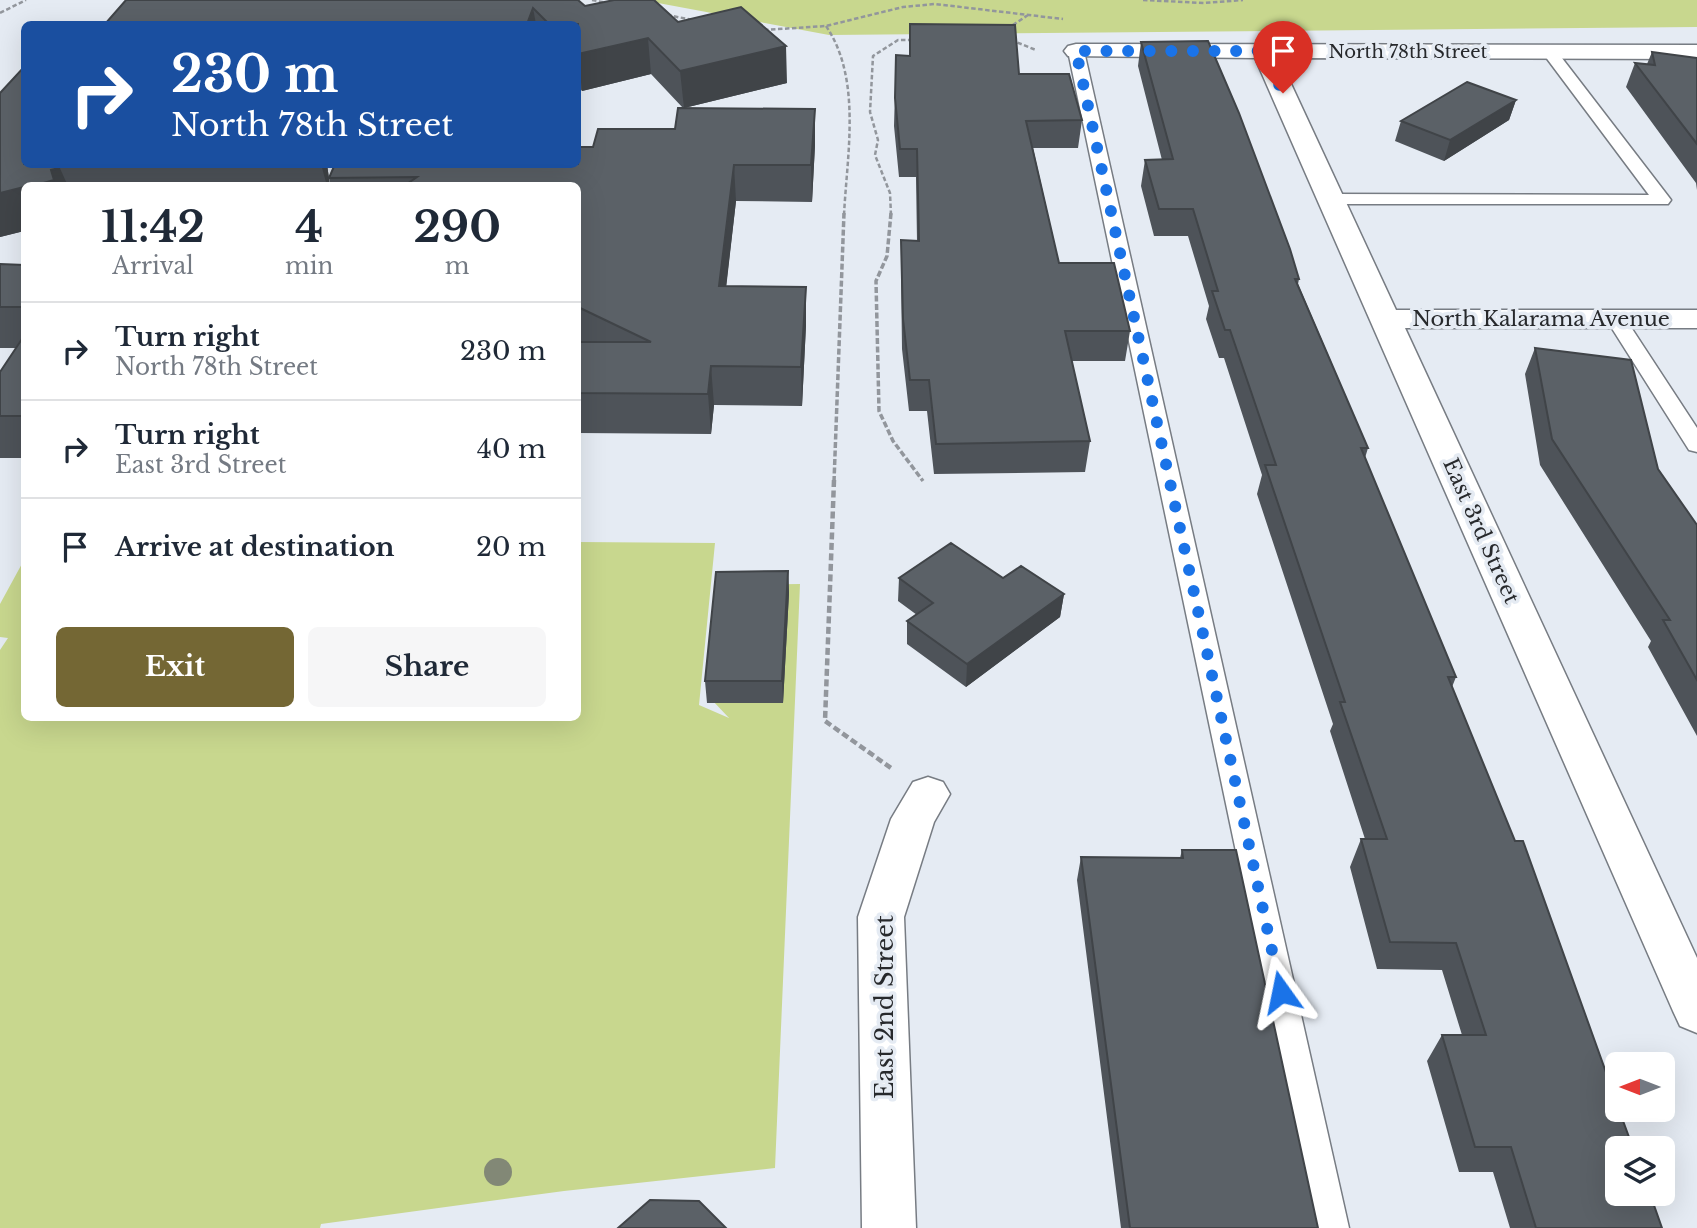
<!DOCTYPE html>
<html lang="en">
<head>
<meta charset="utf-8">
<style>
  :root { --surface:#fff; --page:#f6f6f7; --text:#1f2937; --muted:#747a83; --line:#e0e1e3; --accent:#746734 }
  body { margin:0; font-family:"Libre Baskerville",serif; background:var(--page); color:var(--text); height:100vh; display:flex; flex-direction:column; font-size:26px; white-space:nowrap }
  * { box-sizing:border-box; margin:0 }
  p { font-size:23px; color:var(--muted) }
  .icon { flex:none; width:38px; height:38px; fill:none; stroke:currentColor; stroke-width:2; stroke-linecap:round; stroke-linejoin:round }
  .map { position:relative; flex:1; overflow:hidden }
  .panel { position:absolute; left:21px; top:182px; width:560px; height:539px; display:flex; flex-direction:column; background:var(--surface); border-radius:10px; box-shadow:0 7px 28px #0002 }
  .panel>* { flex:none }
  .top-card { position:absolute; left:21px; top:21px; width:560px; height:147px; border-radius:10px; box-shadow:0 7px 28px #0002; background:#1a4fa0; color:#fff; overflow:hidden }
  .needle { width:46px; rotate:270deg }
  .controls { position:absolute; left:1605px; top:1052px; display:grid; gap:14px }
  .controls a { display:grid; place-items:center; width:70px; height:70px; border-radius:10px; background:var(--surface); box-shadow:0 7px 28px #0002; font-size:35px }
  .pin { position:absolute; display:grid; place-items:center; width:60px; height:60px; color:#fff; margin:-72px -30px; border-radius:50% 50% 50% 0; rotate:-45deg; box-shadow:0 0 7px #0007 }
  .pin .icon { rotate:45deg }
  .me { position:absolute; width:77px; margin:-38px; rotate:348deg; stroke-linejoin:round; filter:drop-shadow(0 0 5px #0008) }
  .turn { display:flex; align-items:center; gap:24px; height:147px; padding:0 35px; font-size:32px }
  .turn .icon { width:91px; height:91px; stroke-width:2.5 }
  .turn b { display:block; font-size:49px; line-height:60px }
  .eta { display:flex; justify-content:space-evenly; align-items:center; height:119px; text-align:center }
  .eta b { font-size:42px; font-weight:800; line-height:49px }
  .action { display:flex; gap:14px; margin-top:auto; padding:14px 35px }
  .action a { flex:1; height:80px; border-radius:10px; background:var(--accent); color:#fff; font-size:28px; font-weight:800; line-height:80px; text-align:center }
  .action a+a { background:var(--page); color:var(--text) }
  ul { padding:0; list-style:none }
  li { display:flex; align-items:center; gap:21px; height:98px; padding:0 35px; border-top:2px solid var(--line) }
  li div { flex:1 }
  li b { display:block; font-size:26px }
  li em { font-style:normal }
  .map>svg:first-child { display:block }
</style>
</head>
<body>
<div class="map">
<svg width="1697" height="1228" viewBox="0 0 1697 1228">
  <rect width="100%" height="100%" fill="#e5ebf3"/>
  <path fill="#c8d78e" d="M642 0H1697V27L829 35Z
    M578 542 715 543 699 705 729 718 712 700 721 585 800 584 775 1168 564 1191 321 1224 320 1228H0V650L8 638 0 637V604L24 560V718H578Z"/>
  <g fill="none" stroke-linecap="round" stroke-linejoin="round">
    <defs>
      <path id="lane" d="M1076 46 1084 51 1349 1228H1315L1068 51Z
        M1550 47 1555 49 1668 196 1671 200 1668 204H1331L1322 199 1331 194 1649 195 1542 52Z
        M1616 313 1623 315 1697 428V452L1689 450 1606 319Z"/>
      <path id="street" d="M1076 44 1697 45V59L1279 58 1396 310H1697V328H1405L1697 958V1033L1680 1026 1673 1011 1255 58 1068 56 1064 51 1068 46Z
        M928 777 943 782 950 794 934 822 904 917 916 1228H862L858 917 891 819 913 782Z"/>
    </defs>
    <use href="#lane" stroke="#777c83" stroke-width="3"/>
    <use href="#street" stroke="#777c83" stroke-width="3"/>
    <path stroke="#92969c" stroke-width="2.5" stroke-dasharray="4.5 2.5" stroke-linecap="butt" d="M592 0 607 3
      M1143 0 1204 3 1243 0
      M0 13 26 0
      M667 15 693 20
      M826 26C862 79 847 154 844 215
      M1007 29 1028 15
      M764 30 826 26 903 7 935 4 1063 19
      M1011 40 1036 50
      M891 215 890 193 875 155 878 140 870 112 873 56 898 40H914"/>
    <path stroke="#92969c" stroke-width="3.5" stroke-dasharray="6 2.5" stroke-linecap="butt" d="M891 213 887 256 876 281 879 411 893 441 923 481
      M834 482 844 213"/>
    <path stroke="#92969c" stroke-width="4.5" stroke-dasharray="7 3.5" stroke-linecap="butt" d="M834 480 825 721 891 768"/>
    <use href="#lane" fill="#fff" fill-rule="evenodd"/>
    <use href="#street" fill="#fff" fill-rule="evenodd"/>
  </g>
  <circle fill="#828876" cx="498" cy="1172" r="14"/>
  <path fill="#4e5359" d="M585 6 678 22 787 83 684 108 815 109V145L812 202 736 201 726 286 806 325 802 406 714 405 711 434 578 433V186H331L329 178 593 147 675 129 683 108 651 74 582 91 578 86V24H105Z
    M1141 42 1299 279 1298 284 1368 448 1365 458 1456 677 1452 687 1662 1228H1510L1493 1172H1459L1427 1061 1442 1035H1462L1442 970 1377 969 1350 867 1361 839H1365L1330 731 1333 724 1257 494 1262 475 1224 358H1219L1206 319 1209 306 1188 236H1154L1141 186 1145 160H1162L1138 66Z
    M1652 52 1697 58V190L1696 183 1626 87 1635 63 1647 64Z
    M896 55H909L1019 74 1082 120 1078 148H1033L1059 263 1130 331 1125 361H1072L1090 441 1085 472 934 474 927 411H909L902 349 901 270V240L917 241 916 177H899L894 126Z
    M0 93 24 164H327L330 186H24V231L0 237Z
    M1516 100 1509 120 1444 161 1395 141 1401 121Z
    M0 263 1 264 24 265V458H0V372L16 348H0Z
    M1535 348 1658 469 1697 525V736L1648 647 1651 641 1540 465 1525 374Z
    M788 571 789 593 783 703H707L705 681Z
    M899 578H1003L1064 594 1060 617 966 687 907 644V621L917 615 898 601Z
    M1182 850 1318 1228H1121L1077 880 1081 857 1180 858Z"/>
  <path fill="#404448" d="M533 8 536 24H527Z
    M648 38 651 74 582 91 578 54Z
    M786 46 787 83 684 108 680 71Z
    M1516 100 1509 120 1444 161 1450 140Z
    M815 109V145L812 202 811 165Z
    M58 164 68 186H33L51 170Z
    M321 164H327L330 186H327Z
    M734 165 736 201 722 324 719 286Z
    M24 187V231L0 237V193Z
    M806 287V325L802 406 801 367Z
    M711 366 714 405 711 434 708 394Z
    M788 571 789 593 783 703 782 681Z
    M1064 594 1060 617 966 687 967 664Z"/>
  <path fill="#5b6167" stroke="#404448" stroke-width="2" d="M126 0H578L585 6 614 0H654L678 22 741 7 786 46 680 71 648 38 578 54V24H549L533 8 527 24H105Z
    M910 24 1015 25 1019 74H1069L1082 120 1026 121 1059 263H1114L1130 331H1065L1090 441 936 444 929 380H910L903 319 901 240 919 241 917 149H900L895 98 896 55 910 56Z
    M1208 41 1239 113 1290 249 1299 279H1295L1368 448H1361L1456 677H1448L1515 841H1523L1617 1103V1110H1619L1633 1148H1617V1194H1650L1662 1228H1536L1511 1147H1475L1442 1035H1486L1456 943 1390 942 1361 839H1387L1340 702H1345L1265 465H1276L1230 330H1225L1212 291H1218L1193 209H1159L1145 160 1173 159 1141 42Z
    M1652 52 1697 58V144L1635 63 1655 65Z
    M24 67V164H58L59 168 51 170 54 180 33 186H24V187L0 193V93Z
    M1467 82 1516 100 1450 140 1401 121Z
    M678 108 815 109 811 165H734L719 286 806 287 801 367 711 366 708 394 578 393V342H651L578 307V186H404L417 177 329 178 335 164H578V147H593L598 129H675Z
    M0 264 24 265V307H0Z
    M24 336V416H0V372Z
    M1535 348 1631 360 1658 469 1697 525V680L1663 620H1670L1552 439Z
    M951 543 1003 578 1021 566 1064 594 967 664 907 621 933 603 899 578Z
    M788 571 782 681H705L716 572Z
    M1182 850H1236L1318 1228H1130L1081 857 1183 858Z
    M650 1200 699 1201 726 1228H618Z"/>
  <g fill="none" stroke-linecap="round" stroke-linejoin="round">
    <path stroke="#1a73e8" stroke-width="12" stroke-dasharray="0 21.6" d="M1281 992 1076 51H1264L1283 93"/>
  </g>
  <g text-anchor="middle" stroke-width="7" stroke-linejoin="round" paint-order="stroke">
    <g font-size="18" fill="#27292c" stroke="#e5ebf3">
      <text x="1408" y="58">North 78th Street</text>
    </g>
    <g font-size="21" fill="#27292c" stroke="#e5ebf3">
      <text x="1541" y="326">North Kalarama Avenue</text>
      <text transform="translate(1481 531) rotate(66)" y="7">East 3rd Street</text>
    </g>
    <g font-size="24" fill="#27292c" stroke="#e5ebf3">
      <text transform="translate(885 1007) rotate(-90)" y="8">East 2nd Street</text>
    </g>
  </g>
</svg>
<div class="controls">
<a><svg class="needle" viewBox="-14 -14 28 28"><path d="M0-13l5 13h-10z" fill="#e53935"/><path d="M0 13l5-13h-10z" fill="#747a83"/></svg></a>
<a><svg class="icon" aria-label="layers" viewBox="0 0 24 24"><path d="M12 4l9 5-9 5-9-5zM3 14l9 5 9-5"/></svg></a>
</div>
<div class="pin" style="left:1283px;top:93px;background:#d93025"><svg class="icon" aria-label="arrive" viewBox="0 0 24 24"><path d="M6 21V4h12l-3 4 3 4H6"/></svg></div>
<svg class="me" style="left:1281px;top:992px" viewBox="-20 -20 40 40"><path d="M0-17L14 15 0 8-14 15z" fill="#1a73e8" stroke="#fff" stroke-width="4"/></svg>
<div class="top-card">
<div class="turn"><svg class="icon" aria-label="right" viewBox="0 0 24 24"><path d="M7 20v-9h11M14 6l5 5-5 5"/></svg><div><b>230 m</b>North 78th Street</div></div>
</div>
<section class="panel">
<div class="eta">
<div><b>11:42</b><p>Arrival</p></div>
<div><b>4</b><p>min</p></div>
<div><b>290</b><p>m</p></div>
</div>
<ul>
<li><svg class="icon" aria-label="right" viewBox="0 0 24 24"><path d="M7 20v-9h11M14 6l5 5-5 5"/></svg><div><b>Turn right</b><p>North 78th Street</p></div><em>230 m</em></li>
<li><svg class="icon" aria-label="right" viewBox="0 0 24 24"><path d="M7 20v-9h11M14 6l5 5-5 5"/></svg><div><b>Turn right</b><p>East 3rd Street</p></div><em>40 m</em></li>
<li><svg class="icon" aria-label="arrive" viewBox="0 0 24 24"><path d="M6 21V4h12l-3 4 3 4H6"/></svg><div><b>Arrive at destination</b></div><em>20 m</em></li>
</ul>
<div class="action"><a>Exit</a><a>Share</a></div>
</section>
</div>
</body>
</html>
